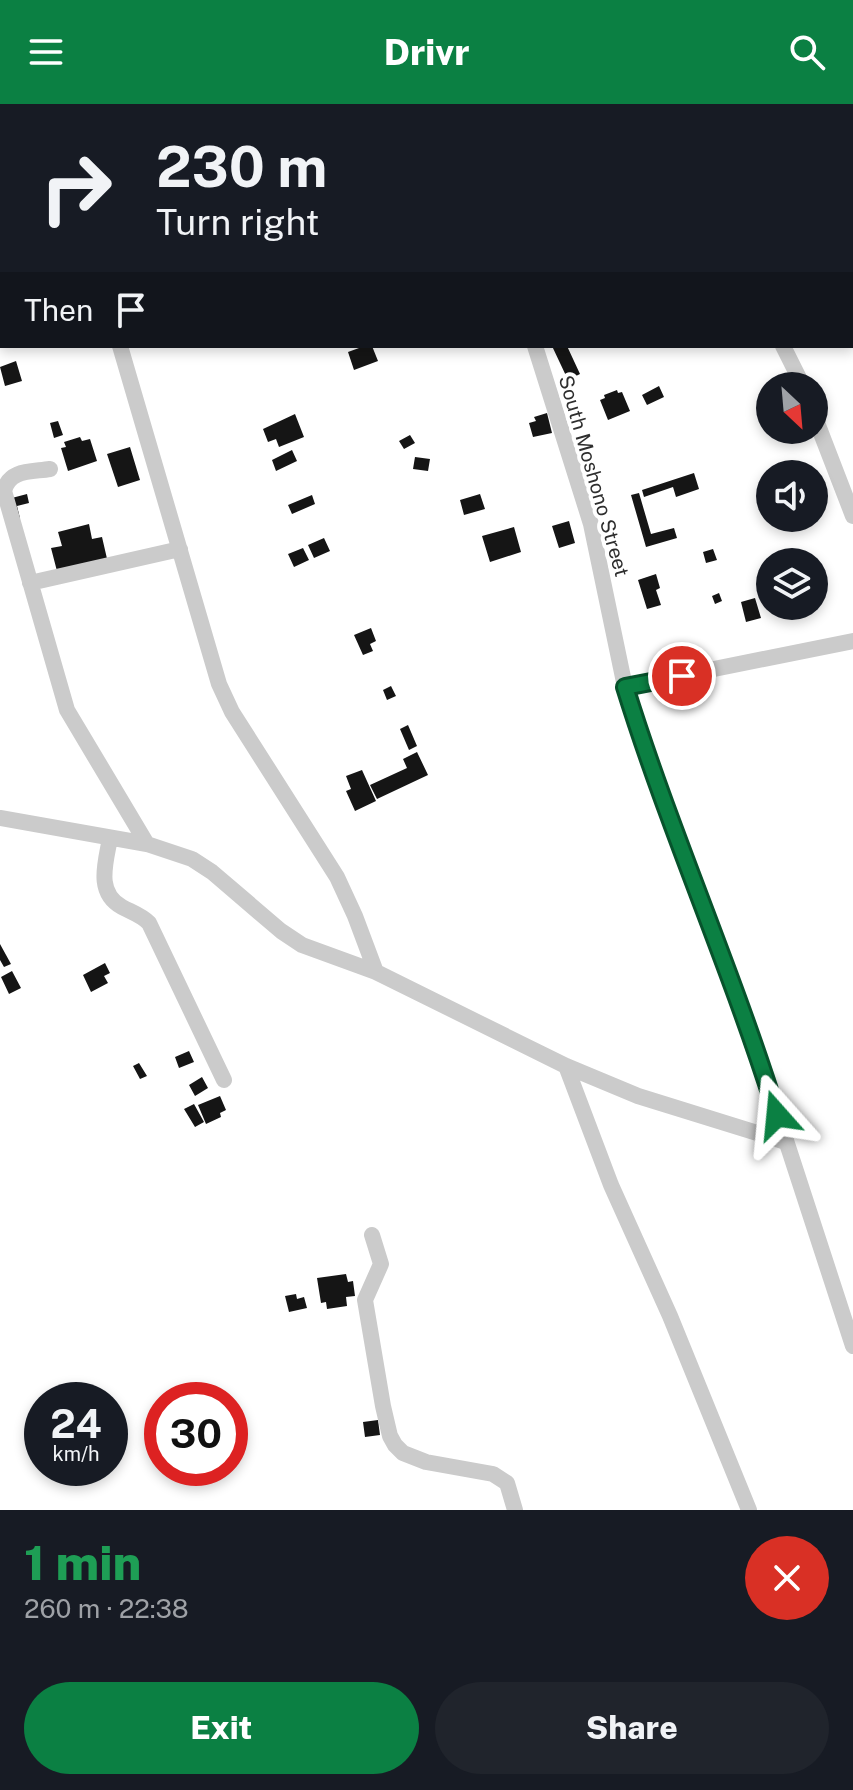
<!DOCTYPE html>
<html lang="en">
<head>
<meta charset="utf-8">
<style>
  :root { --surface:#171b24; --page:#20242c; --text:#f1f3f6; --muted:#9ea1a6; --accent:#0b8043 }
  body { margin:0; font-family:"Public Sans",sans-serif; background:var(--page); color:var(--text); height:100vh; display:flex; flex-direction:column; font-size:30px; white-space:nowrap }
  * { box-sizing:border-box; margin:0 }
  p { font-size:26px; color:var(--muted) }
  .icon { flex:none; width:44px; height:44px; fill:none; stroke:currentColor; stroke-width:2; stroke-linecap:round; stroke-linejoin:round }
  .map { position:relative; height:1406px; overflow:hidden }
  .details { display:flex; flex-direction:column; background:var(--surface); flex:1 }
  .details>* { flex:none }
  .banner { position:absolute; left:0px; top:0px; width:854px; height:244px; box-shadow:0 4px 12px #0003; background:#171b24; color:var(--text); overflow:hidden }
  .needle { width:52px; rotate:154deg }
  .fabs { position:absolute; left:756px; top:268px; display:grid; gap:16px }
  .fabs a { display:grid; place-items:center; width:72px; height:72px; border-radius:50%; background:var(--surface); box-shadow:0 4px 12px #0003; font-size:40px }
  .speed { position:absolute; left:24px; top:1278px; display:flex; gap:16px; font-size:40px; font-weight:700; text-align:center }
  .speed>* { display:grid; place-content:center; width:104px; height:104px; border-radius:50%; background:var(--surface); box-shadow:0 4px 12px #0003; line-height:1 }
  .speed small { font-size:20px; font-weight:400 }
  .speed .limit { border:12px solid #d22; background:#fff; color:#111 }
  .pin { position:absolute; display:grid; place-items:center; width:68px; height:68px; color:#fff; margin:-34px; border:4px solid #fff; border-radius:50%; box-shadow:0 2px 8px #0007 }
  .me { position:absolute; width:88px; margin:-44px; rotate:342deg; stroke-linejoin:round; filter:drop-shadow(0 0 6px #0008) }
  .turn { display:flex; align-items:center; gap:28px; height:168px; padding:0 24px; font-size:36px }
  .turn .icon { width:104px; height:104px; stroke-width:2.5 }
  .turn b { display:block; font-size:56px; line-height:68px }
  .then { display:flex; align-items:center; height:76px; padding:0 24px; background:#0003; gap:16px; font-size:30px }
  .round { display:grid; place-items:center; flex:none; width:84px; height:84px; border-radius:42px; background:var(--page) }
  .headline { display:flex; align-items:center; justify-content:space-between; height:136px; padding:0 24px }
  h1 { font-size:48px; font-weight:800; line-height:60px; color:#1e9e55 }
  .primary-button { display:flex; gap:16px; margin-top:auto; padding:16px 24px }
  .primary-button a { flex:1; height:92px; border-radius:48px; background:var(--accent); color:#fff; font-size:32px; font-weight:800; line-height:92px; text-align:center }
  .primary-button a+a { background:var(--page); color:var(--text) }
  header { display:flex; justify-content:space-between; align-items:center; height:104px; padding:0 24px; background:var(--accent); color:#fff; font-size:36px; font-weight:800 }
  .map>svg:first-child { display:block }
</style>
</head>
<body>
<header><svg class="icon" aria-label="menu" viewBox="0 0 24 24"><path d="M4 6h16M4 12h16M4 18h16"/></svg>Drivr<svg class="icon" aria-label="search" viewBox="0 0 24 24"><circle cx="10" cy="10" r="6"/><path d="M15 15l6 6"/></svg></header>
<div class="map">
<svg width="853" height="1406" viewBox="0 0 853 1406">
  <rect width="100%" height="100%" fill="#fff"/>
  <path fill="#151515" d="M359 242H372L378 257 354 266 348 248 359 244Z
    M552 242H567L580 270 568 276Z
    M16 257 22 277 5 282 0 263Z
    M659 282 664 293 647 301 642 291Z
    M617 286 618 289 622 288 630 307 608 316 600 296 605 294 604 291Z
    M547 309 552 329 533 333 529 319 536 317 534 313Z
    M295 310 304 333 279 343 276 335 268 338 263 325Z
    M58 317 63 331 54 334 50 319Z
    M410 331 415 339 404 345 399 337Z
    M80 333 82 337 90 335 97 357 68 367 61 344 66 343 64 338Z
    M130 343 140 376 118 383 107 350Z
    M292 346 297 357 276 367 272 356Z
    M415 353 430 355 428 367 413 365Z
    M694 369 699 385 676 393 673 383 644 393 642 386Z
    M639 389 651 430 674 424 677 434 646 443 631 391Z
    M27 390 29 399 17 402 20 414 13 416 8 395Z
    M480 390 485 405 464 411 460 396Z
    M312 391 315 400 292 410 288 401Z
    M569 417 575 439 559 444 552 422Z
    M89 420 92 435 102 433 108 459 58 471 51 444 62 442 58 428Z
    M514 423 521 448 490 458 482 432Z
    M324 434 330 447 314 454 308 441Z
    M303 444 309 456 294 463 288 450Z
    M713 445 717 456 706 459 703 448Z
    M656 470 660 484 656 486 661 501 647 505 638 476Z
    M719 489 722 497 715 500 712 492Z
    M755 494 761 514 746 518 741 498Z
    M371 524 376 537 370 540 373 547 363 551 354 531Z
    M391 582 396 592 387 596 383 586Z
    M408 621 417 642 409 646 400 625Z
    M417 648 428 671 377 695 370 681 407 664 403 655Z
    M362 666 376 697 355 707 346 687 351 685 346 672Z
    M0 840 11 860 4 863 0 856Z
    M105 859 110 869 104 872 108 879 91 888 83 871Z
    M12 867 21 884 9 890 1 873Z
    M189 947 194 958 179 964 175 953Z
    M139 959 147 972 140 975 133 962Z
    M202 973 208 984 195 992 189 981Z
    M220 992 226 1006 220 1009 221 1013 206 1020 198 1001Z
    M194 1000 204 1018 195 1023 184 1005Z
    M346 1170 348 1178 353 1177 355 1192 346 1193 347 1202 327 1205 326 1198 321 1199 317 1174Z
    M296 1190 297 1195 304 1193 307 1204 289 1208 285 1192Z
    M378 1316 380 1331 365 1333 363 1318Z"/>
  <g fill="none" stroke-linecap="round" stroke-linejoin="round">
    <path stroke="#cbcbcb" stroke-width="16" d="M39 0 40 2
      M485 0 486 2
      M852 2H853
      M852 165H853
      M120 242 219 580 232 608 337 773 355 812 376 868
      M535 242 591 420 625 583 649 659 751 929 853 1242
      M783 242 803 282
      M814 311 853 412
      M50 365C32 368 9 365 4 387L67 606 147 740
      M30 479 180 445
      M625 583 853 537
      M0 714 147 740 192 755 212 768 281 827 302 841 376 868 566 962 638 992 786 1038
      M110 734C106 758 95 788 122 803 131 808 141 811 149 819L224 976
      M566 962 611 1081 670 1212 749 1406
      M372 1131 381 1160 365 1196 383 1302 390 1332 395 1341 403 1349 426 1358 493 1370 507 1379 515 1406"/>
  </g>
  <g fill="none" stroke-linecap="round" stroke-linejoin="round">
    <defs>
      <path id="route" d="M682 572 625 583C670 728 732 866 777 1011"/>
    </defs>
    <use href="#route" stroke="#07532c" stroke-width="20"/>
    <use href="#route" stroke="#0b8043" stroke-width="14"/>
  </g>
  <g text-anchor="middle" stroke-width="8" stroke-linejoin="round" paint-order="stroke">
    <g font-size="20" fill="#2e2e2e" stroke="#fff">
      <text transform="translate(594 372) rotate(74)" y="7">South Moshono Street</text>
    </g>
  </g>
</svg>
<div class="fabs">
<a><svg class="needle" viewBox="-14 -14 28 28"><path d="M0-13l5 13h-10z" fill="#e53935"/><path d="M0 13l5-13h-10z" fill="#9ea1a6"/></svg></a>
<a><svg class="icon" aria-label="sound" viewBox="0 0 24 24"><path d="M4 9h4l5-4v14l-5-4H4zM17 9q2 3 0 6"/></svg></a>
<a><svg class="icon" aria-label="layers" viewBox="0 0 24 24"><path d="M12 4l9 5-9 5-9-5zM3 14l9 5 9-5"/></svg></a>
</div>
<div class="speed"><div>24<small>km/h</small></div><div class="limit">30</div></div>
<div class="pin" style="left:682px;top:572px;background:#d93025"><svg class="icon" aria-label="arrive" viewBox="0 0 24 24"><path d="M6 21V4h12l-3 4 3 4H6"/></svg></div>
<svg class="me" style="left:777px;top:1011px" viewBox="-20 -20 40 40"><path d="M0-17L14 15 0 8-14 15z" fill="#0b8043" stroke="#fff" stroke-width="4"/></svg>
<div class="banner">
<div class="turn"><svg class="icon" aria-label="right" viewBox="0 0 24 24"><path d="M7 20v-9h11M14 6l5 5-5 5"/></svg><div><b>230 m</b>Turn right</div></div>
<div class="then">Then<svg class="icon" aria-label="arrive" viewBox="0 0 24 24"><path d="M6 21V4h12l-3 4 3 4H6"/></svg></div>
</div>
</div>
<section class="details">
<div class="headline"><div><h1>1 min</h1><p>260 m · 22:38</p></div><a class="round" style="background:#d93025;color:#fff"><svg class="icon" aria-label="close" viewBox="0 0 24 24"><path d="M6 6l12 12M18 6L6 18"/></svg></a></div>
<div class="primary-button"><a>Exit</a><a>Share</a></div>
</section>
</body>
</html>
